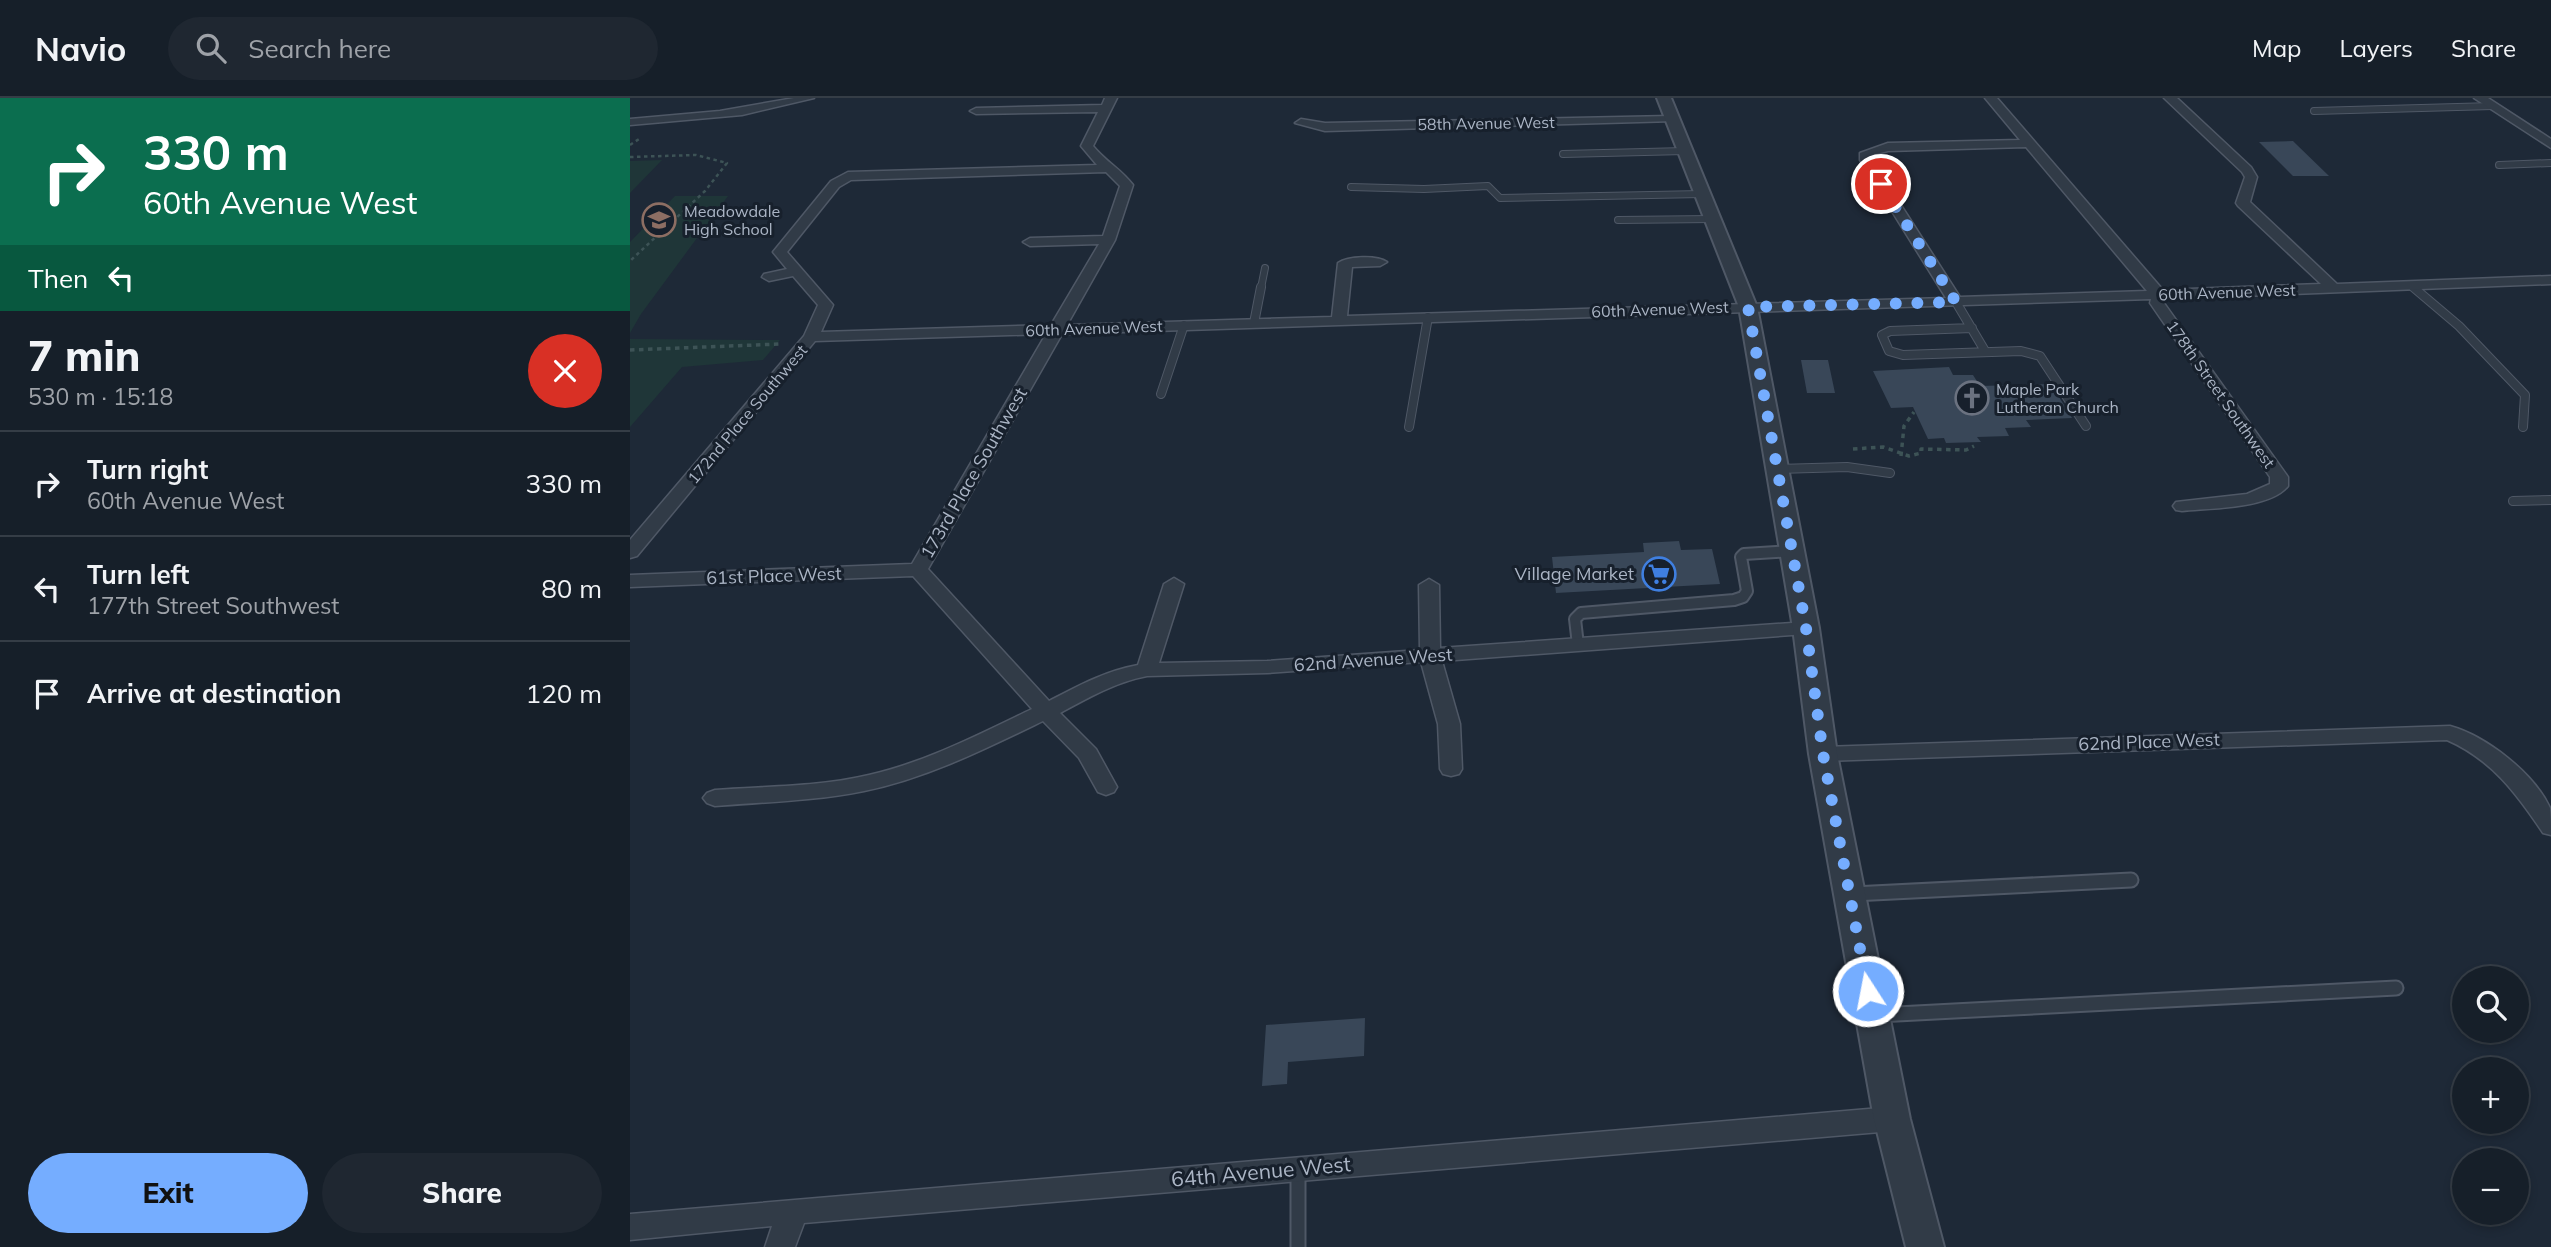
<!DOCTYPE html>
<html lang="en">
<head>
<meta charset="utf-8">
<style>
  :root { --surface:#161f29; --page:#1f2731; --text:#f1f3f6; --muted:#9ea2a8; --line:#353d46; --accent:#75adff }
  body { margin:0; font-family:Mulish,sans-serif; background:var(--page); color:var(--text); height:100vh; display:flex; flex-direction:column; font-size:26px; white-space:nowrap }
  * { box-sizing:border-box; margin:0 }
  p { font-size:23px; color:var(--muted) }
  .icon { flex:none; width:38px; height:38px; fill:none; stroke:currentColor; stroke-width:2; stroke-linecap:round; stroke-linejoin:round }
  .map { position:relative; flex:1; overflow:hidden }
  .panel { display:flex; flex-direction:column; background:var(--surface); width:630px }
  .panel>* { flex:none }
  .banner { background:#0b6e4f; color:#fff; overflow:hidden }
  .buttons { position:absolute; left:1822px; top:868px; display:grid; gap:14px }
  .buttons a { display:grid; place-items:center; width:77px; height:77px; border-radius:50%; background:var(--surface); box-shadow:0 4px 10px #0003,0 0 0 2px var(--line); font-size:35px }
  .pin { position:absolute; display:grid; place-items:center; width:60px; height:60px; color:#fff; margin:-30px; border:4px solid #fff; border-radius:50%; box-shadow:0 2px 7px #0007 }
  .me { position:absolute; width:77px; margin:-38px; rotate:349deg; stroke-linejoin:round; filter:drop-shadow(0 0 5px #0008) }
  .turn { display:flex; align-items:center; gap:24px; height:147px; padding:0 28px; font-size:32px }
  .turn .icon { width:91px; height:91px; stroke-width:2.5 }
  .turn b { display:block; font-size:49px; line-height:60px }
  .then { display:flex; align-items:center; height:66px; padding:0 28px; background:#0003; gap:14px; font-size:26px }
  .round { display:grid; place-items:center; flex:none; width:74px; height:74px; border-radius:37px; background:var(--page) }
  .headline { display:flex; align-items:center; justify-content:space-between; height:119px; padding:0 28px }
  h1 { font-size:42px; font-weight:800; line-height:52px }
  .action { display:flex; gap:14px; margin-top:auto; padding:14px 28px }
  .action a { flex:1; height:80px; border-radius:42px; background:var(--accent); color:#111; font-size:28px; font-weight:800; line-height:80px; text-align:center }
  .action a+a { background:var(--page); color:var(--text) }
  ul { padding:0; list-style:none }
  li { display:flex; align-items:center; gap:21px; height:105px; padding:0 28px; border-top:2px solid var(--line) }
  li div { flex:1 }
  li b { display:block; font-size:26px }
  li em { font-style:normal }
  header { display:flex; align-items:center; gap:42px; box-sizing:border-box; height:98px; padding:0 35px; background:var(--surface); border-bottom:2px solid var(--line) }
  header strong { font-size:33px }
  nav { display:flex; gap:38px; margin-inline-start:auto; font-size:24px }
  .search { width:490px; height:63px; background:var(--page); display:flex; align-items:center; gap:18px; box-sizing:border-box; padding:0 24px; border-radius:38px; color:var(--muted); font-size:26px }
  main { display:flex; flex:1; min-height:0 }
  .map>svg:first-child { display:block }
</style>
</head>
<body>
<header>
<strong>Navio</strong>
<div class="search"><svg class="icon" aria-label="search" viewBox="0 0 24 24"><circle cx="10" cy="10" r="6"/><path d="M15 15l6 6"/></svg>Search here</div>
<nav><a>Map</a><a>Layers</a><a>Share</a></nav>
</header>
<main>
<section class="panel">
<div class="banner">
<div class="turn"><svg class="icon" aria-label="right" viewBox="0 0 24 24"><path d="M7 20v-9h11M14 6l5 5-5 5"/></svg><div><b>330 m</b>60th Avenue West</div></div>
<div class="then">Then<svg class="icon" aria-label="left" viewBox="0 0 24 24"><path d="M17 20v-9H6M10 6l-5 5 5 5"/></svg></div>
</div>
<div class="headline"><div><h1>7 min</h1><p>530 m · 15:18</p></div><a class="round" style="background:#d93025;color:#fff"><svg class="icon" aria-label="close" viewBox="0 0 24 24"><path d="M6 6l12 12M18 6L6 18"/></svg></a></div>
<ul>
<li><svg class="icon" aria-label="right" viewBox="0 0 24 24"><path d="M7 20v-9h11M14 6l5 5-5 5"/></svg><div><b>Turn right</b><p>60th Avenue West</p></div><em>330 m</em></li>
<li><svg class="icon" aria-label="left" viewBox="0 0 24 24"><path d="M17 20v-9H6M10 6l-5 5 5 5"/></svg><div><b>Turn left</b><p>177th Street Southwest</p></div><em>80 m</em></li>
<li><svg class="icon" aria-label="arrive" viewBox="0 0 24 24"><path d="M6 21V4h12l-3 4 3 4H6"/></svg><div><b>Arrive at destination</b></div><em>120 m</em></li>
</ul>
<div class="action"><a>Exit</a><a>Share</a></div>
</section>
<div class="map">
<svg width="1921" height="1149" viewBox="0 0 1921 1149">
  <rect width="100%" height="100%" fill="#1e2937"/>
  <path fill="#1f3638" d="M32 62 0 95V63Z
    M45 98H98L11 216 0 235V144Z
    M0 241 150 242 133 262 52 269 0 329Z"/>
  <path fill="#394758" d="M1663 43 1666 46 1699 78H1663L1629 44Z
    M1171 262H1198L1205 295H1177Z
    M1319 269 1323 277H1343L1350 288 1421 286 1442 320 1396 322 1401 329 1375 330 1379 338 1347 339 1351 344 1316 345 1314 340 1298 341 1283 309 1261 310 1243 273Z
    M1049 443 1051 452 1082 451 1090 486 926 495 922 459 1014 454 1013 445Z
    M735 920 734 958 658 964 657 986 632 988 636 927Z"/>
  <g fill="none" stroke-linecap="round" stroke-linejoin="round">
    <defs>
      <path id="service-far3" d="M1684 13 1863 8
        M933 56 1055 53
        M1869 67 1921 65
        M721 89 794 91 858 88 870 100 1072 96
        M988 122 1082 121
        M1781 187 1785 190
        M631 190 635 170"/>
      <path id="service-far2" d="M1783 189 1829 228 1895 297 1893 329
        M1326 204 1355 253
        M624 225 631 189
        M1342 230 1260 233 1252 237 1259 253 1273 257 1391 253 1410 258 1456 328
        M531 296 554 227
        M779 329 798 219
        M1147 371 1217 369 1260 375
        M1883 403 1921 402"/>
      <path id="service-far1" d="M948 547 945 521 951 515 1104 502 1113 499 1117 493 1111 459 1114 456 1162 453"/>
      <path id="service" d="M1223 796 1501 782
        M1248 917 1766 890
        M668 1071V1149"/>
      <path id="minor" d="M164 0H184L112 17 0 27V21L90 13Z
        M475 0H487L463 48C476 64 491 71 503 87L485 142 437 227 702 219 708 165C718 158 747 157 757 164L750 168 722 169 717 218 1316 200 1230 62V55L1258 45 1390 42 1355 0H1367L1533 192 1691 186 1608 108 1606 105 1615 79 1612 74 1534 0H1547L1621 69 1627 79 1620 104 1707 186 1921 178V186L1535 201 1534 205 1658 379V388C1640 411 1580 410 1552 413L1546 412 1543 408 1546 404 1617 396 1640 386V379L1520 205 1521 201 432 236 298 471 419 603C448 588 475 573 508 567L534 486 544 480 554 486 529 565 637 563 790 552 789 487 799 481 809 487 810 550 1176 524 1183 526 1186 530 1183 534 1176 536 812 563 830 626 832 671 829 676 821 678 813 676 810 671 808 626 791 564 637 575 517 578C485 584 458 600 430 615L466 651 487 689 484 694 476 697 468 694 449 660 413 623C355 651 297 680 234 693 185 703 135 704 85 708L77 705 73 700 77 695 85 692C136 688 189 689 239 677 296 664 350 636 402 611L283 478 0 489V477L282 466 416 236 185 243 7 458 0 460V442L174 238 188 207 163 178 139 183 132 179 134 176 157 171 143 154 201 83 218 74 467 67 451 48 468 14 346 16 340 13 346 10 472 7ZM1396 49 1517 193 1330 199 1242 62V57L1258 53ZM476 74 490 88 473 138 400 140 393 144 400 148 469 146 421 227 191 234 203 207 157 154 209 89 221 82Z
        M1844 0H1858L1921 41V50Z
        M1041 18 1045 19V23L695 33 665 25 671 21 695 25Z
        M1820 628C1856 638 1904 675 1920 710 1921 717 1921 729 1921 737L1913 735C1887 696 1861 661 1817 642L1193 663 1185 661 1182 656 1185 651 1193 649Z
        M1262 1009 1272 1013 1276 1021 1272 1029 1262 1033 174 1125 165 1149H135L142 1128 0 1142V1116Z"/>
      <path id="tertiary" d="M1027 0H1041L1127 209 1189 530 1207 656 1280 1021 1314 1149H1276L1244 1021 1179 656 1163 530 1109 209Z"/>
    </defs>
    <use href="#service-far3" stroke="#4f5866" stroke-width="8"/>
    <use href="#service-far2" stroke="#4f5866" stroke-width="10"/>
    <use href="#service-far1" stroke="#4f5866" stroke-width="14"/>
    <use href="#service" stroke="#4f5866" stroke-width="17"/>
    <use href="#minor" stroke="#4f5866" stroke-width="3"/>
    <use href="#tertiary" stroke="#4f5866" stroke-width="4"/>
    <path stroke="#3d5356" stroke-width="2.5" stroke-dasharray="3.5 3.5" stroke-linecap="butt" d="M0 47 9 41
      M0 59 66 57 97 65 75 93 0 163"/>
    <path stroke="#3d5356" stroke-width="3.5" stroke-dasharray="4.5 4.5" stroke-linecap="butt" d="M0 252 150 246
      M1223 351 1253 349 1279 358 1291 355V351L1336 352 1344 348
      M1271 358 1274 328 1284 314"/>
    <use href="#service-far3" stroke="#313b47" stroke-width="6"/>
    <use href="#service-far2" stroke="#313b47" stroke-width="8"/>
    <use href="#service-far1" stroke="#313b47" stroke-width="10"/>
    <use href="#service" stroke="#313b47" stroke-width="13"/>
    <use href="#minor" fill="#313b47" fill-rule="evenodd"/>
    <use href="#tertiary" fill="#313b47" fill-rule="evenodd"/>
  </g>
  <g fill="none" stroke-linecap="round" stroke-linejoin="round">
    <path stroke="#75adff" stroke-width="12" stroke-dasharray="0 21.6" d="M1238 893 1193 656 1176 530 1118 209 1326 204 1251 86"/>
  </g>
  <defs>
    <symbol id="school-ring" viewBox="-11 -11 22 22"><circle r="9.5" fill="#17202c" stroke="#8d6e63" stroke-width="1.5"/><path d="M0-5L7-2L0 1L-7-2ZM-4 1L0 2.5L4 1V4Q0 6-4 4Z" fill="#8d6e63"/></symbol>
    <symbol id="church-ring" viewBox="-11 -11 22 22"><circle r="9.5" fill="#17202c" stroke="#6b7280" stroke-width="1.5"/><path d="M-1.2-6h2.4v3.5h3.3v2.4h-3.3V6h-2.4V-.1h-3.3v-2.4h3.3Z" fill="#6b7280"/></symbol>
    <symbol id="supermarket-ring" viewBox="-11 -11 22 22"><circle r="9.5" fill="#17202c" stroke="#3f7fe0" stroke-width="1.5"/><path d="M-6-5.5h2.5l.6 2H6L4.5 2H-2.5L-4.4-4H-6ZM-1.5 3.2a1.3 1.3 0 1 0 .1 0ZM3 3.2a1.3 1.3 0 1 0 .1 0Z" fill="#3f7fe0"/></symbol>
  </defs>
  <g fill-rule="evenodd">
    <use href="#school-ring" x="10" y="103" width="38" height="38"/>
    <use href="#church-ring" x="1323" y="281" width="38" height="38"/>
    <use href="#supermarket-ring" x="1010" y="457" width="38" height="38"/>
  </g>
  <g text-anchor="middle" stroke-width="6" stroke-linejoin="round" paint-order="stroke">
    <g font-size="16" fill="#abb5c5" stroke="#17202c">
      <text transform="translate(856 25) rotate(-1)" y="6">58th Avenue West</text>
      <text transform="translate(1597 194) rotate(-2)" y="6">60th Avenue West</text>
      <text transform="translate(1030 211) rotate(-2)" y="6">60th Avenue West</text>
      <text transform="translate(464 230) rotate(-2)" y="6">60th Avenue West</text>
      <text transform="translate(1591 296) rotate(55)" y="6">178th Street Southwest</text>
      <text transform="translate(117 316) rotate(-50)" y="6">172nd Place Southwest</text>
    </g>
    <g font-size="16" fill="#abb5c5" stroke="#17202c" text-anchor="start">
      <text x="54" y="119">Meadowdale<tspan x="54" dy="18">High School</tspan></text>
      <text x="1366" y="297">Maple Park<tspan x="1366" dy="18">Lutheran Church</tspan></text>
    </g>
    <g font-size="18" fill="#abb5c5" stroke="#17202c">
      <text transform="translate(344 375) rotate(-60)" y="6">173rd Place Southwest</text>
      <text transform="translate(144 478) rotate(-2)" y="6">61st Place West</text>
      <text transform="translate(743 562) rotate(-4)" y="6">62nd Avenue West</text>
      <text transform="translate(1519 644) rotate(-2)" y="6">62nd Place West</text>
    </g>
    <g font-size="18" fill="#abb5c5" stroke="#17202c" text-anchor="end">
      <text x="1004" y="482">Village Market</text>
    </g>
    <g font-size="21" fill="#abb5c5" stroke="#17202c">
      <text transform="translate(631 1074) rotate(-5)" y="7">64th Avenue West</text>
    </g>
  </g>
</svg>
<div class="buttons">
<a><svg class="icon" aria-label="search" viewBox="0 0 24 24"><circle cx="10" cy="10" r="6"/><path d="M15 15l6 6"/></svg></a>
<a>+</a>
<a>−</a>
</div>
<div class="pin" style="left:1251px;top:86px;background:#d93025"><svg class="icon" aria-label="arrive" viewBox="0 0 24 24"><path d="M6 21V4h12l-3 4 3 4H6"/></svg></div>
<svg class="me" style="left:1238px;top:893px" viewBox="-20 -20 40 40"><circle r="17" fill="#75adff" stroke="#fff" stroke-width="3"/><path d="M0-11L8 9 0 5-8 9z" fill="#fff"/></svg>
</div>
</main>
</body>
</html>
